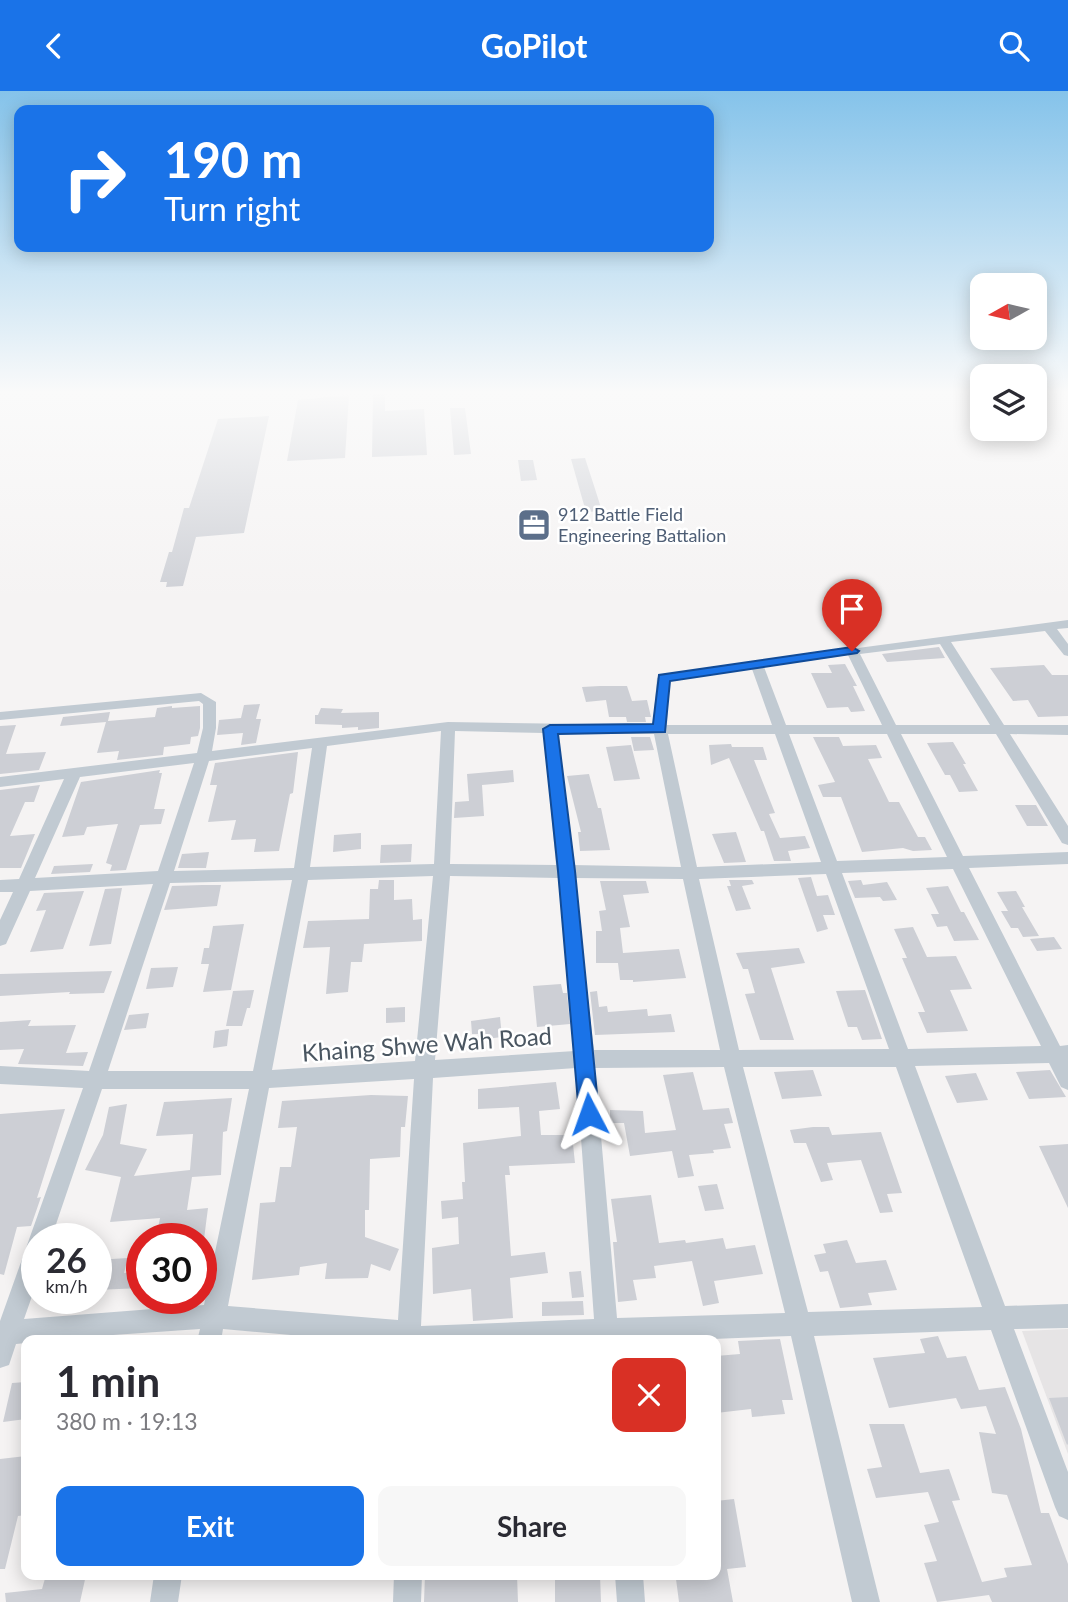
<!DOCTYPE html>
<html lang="en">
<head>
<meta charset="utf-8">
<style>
  :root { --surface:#fff; --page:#f7f7f7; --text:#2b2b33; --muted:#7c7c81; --accent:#1a73e8 }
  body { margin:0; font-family:Lato,sans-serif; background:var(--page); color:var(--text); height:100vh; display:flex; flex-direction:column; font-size:26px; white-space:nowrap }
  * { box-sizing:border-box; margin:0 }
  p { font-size:23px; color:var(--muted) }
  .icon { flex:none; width:38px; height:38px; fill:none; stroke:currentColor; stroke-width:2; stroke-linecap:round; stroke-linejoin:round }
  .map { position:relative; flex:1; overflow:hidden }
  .side { position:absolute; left:21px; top:1244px; width:700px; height:245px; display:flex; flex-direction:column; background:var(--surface); border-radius:14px; box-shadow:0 4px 18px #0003 }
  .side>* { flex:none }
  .top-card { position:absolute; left:14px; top:14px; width:700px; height:147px; border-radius:14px; box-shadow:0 4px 18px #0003; background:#1a73e8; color:#fff; overflow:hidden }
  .needle { width:46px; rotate:262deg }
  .tools { position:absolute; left:970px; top:182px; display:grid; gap:14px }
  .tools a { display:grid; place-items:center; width:77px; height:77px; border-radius:14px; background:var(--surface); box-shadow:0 4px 18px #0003; font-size:35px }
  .speed { position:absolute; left:21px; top:1132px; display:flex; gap:14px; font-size:35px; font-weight:700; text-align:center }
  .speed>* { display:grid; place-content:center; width:91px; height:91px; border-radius:50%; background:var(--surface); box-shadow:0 4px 18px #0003; line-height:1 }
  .speed small { font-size:18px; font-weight:400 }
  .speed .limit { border:10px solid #d22; background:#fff; color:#111 }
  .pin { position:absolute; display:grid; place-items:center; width:60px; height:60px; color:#fff; margin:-72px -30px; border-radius:50% 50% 50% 0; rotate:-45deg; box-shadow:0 0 7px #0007 }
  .pin .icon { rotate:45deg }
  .me { position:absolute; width:77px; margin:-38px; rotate:356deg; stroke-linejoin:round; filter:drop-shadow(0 0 5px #0008) }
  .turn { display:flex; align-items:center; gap:24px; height:147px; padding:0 35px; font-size:32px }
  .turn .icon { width:91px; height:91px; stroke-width:2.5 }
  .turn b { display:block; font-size:49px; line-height:60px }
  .round { display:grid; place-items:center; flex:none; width:74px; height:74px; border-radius:14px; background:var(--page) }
  .overview { display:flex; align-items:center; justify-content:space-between; height:119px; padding:0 35px }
  h1 { font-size:42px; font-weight:700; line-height:52px }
  .action { display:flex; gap:14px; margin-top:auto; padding:14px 35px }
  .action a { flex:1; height:80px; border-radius:14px; background:var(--accent); color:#fff; font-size:28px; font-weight:700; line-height:80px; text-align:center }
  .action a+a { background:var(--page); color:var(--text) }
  header { display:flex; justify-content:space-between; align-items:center; height:91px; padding:0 35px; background:var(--accent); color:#fff; font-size:32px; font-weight:700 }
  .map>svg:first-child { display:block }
</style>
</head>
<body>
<header><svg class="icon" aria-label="back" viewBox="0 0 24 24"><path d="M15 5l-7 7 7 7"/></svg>GoPilot<svg class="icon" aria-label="search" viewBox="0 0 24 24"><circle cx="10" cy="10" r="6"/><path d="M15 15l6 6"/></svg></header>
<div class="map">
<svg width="1068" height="1511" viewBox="0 0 1068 1511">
  <rect width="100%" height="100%" fill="#f5f3f3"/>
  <path fill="#e6e4e5" d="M1068 1238V1363L1022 1240Z"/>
  <path fill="#cdcfd5" d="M385 302V320L424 318 427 364 372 366 373 303Z
    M349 304 345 367 287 370 298 309Z
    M450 317H465L471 363 454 364Z
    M269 325 244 442 196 446 183 495 166 496 167 491H160L169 461H172L184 417H189L218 328Z
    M585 367 596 401 602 420 586 421 571 368Z
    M518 369H533L537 389 521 390Z
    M939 556 945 567 887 571 882 563Z
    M845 573 857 595H853L865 620 851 621 848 616 827 617 811 582H832L828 574Z
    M1044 574 1052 584H1068V625L1038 626 1028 609 1013 610 990 577Z
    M600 595H627L632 610 647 609 651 626H645L646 631H627L626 626H609L606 609 586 611 582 596Z
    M260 613 256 628H261L256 652 241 654 243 642 217 644 219 629 241 627 244 614Z
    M172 615V617L200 615V637L198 645 191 646 190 653 164 656 163 664 117 669 119 660 97 662 106 631 60 635 63 626 110 621 108 630 155 626 157 617Z
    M321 617 343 618 341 622 379 621V637L358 639V636L342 637V634L315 633V624H318Z
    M16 634 6 663 46 661 39 679 0 683V635Z
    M631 646H650L654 659 634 660Z
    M813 646H839L843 655 876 654 882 667 868 668 889 711H899L918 746H925L932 759 913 760 903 757 862 761 841 706H823L818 694 835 691Z
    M953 651 966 673H963L978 700 959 701 950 684H945L927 652Z
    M731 653 732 656H763L767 669H754L775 722 769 723 780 747 805 745 810 757 788 760 791 770H774L764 740H761L729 667 711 674 709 654Z
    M631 654 640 688 614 690 606 656Z
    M298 661 293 702 290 703 279 760 254 761 256 748 231 749 236 729 208 731 217 694H210L215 672Z
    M160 679 159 682H162L154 718H165L161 733 140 734 126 779 110 780 112 774 106 772 118 733 87 736 84 744 62 746 81 691Z
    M513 679 514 691 482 694 484 725 454 727 455 711 469 710 467 683Z
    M589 683 598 717H601L610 759 580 760 578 741H581L567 685Z
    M40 694 34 711H25L10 745 35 743 21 777H0V699Z
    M1015 714H1036L1048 735H1027Z
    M736 741 746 771 724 772 712 743Z
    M361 742V758L333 761 334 744Z
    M412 753 411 771 380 772 381 754Z
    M209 761 206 777H178L182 763Z
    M93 773 90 781 51 783 54 775Z
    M811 786 817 805 828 804 835 824H823L828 838 817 841 798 787Z
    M379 789H394V809L412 808 413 829 422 828V850L364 853 362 871H351L348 901 326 903 330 856 303 857 308 830 369 828 370 798H378Z
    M729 789H752L754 793 742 795 751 818 736 820 727 795H731Z
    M861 789 863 794 887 791 897 809 883 810 880 806 855 807 848 790Z
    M600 790H646L649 802 623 804 630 836 620 837 623 862 679 858 686 887 633 891V889H620L618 872H596V840H602L599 820 606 819Z
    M202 794H221L217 815 164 819 172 795Z
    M948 795 961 821H964L979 849 954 850 947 835 937 836 931 823H939L926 797Z
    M122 797 111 853 89 855 105 798Z
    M84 800 63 858 30 861 46 819 36 820 44 802Z
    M1016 800 1025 816H1022L1039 845 1023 846 1018 837H1011L1001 820H1008L997 801Z
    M244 833 231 899 203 901 209 873H201L204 857H209L213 835Z
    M913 836 927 866 956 865 972 898 950 899 968 940 927 942 918 921H925L902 867H907L894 838Z
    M1054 846 1062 858 1037 860 1030 848Z
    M799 857 805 872 771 877 794 949H760L745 903 755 902 748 878H743L736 862Z
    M178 876 173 896 146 898 151 877Z
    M112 880 104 902 69 903 70 901 0 905V883Z
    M561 893 563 902H567L570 933 537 936 533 895Z
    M254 899 250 917H247L242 935H226L233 900Z
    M865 899 882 948 862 949 857 936H848L836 900Z
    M597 900 599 916 607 915 608 921 647 918 648 925 671 923 675 941 595 944 590 901Z
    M405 916V931L386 932V917Z
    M149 922 146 937 124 939 129 924Z
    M500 926 502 946 478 949V943H472L471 930Z
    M31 929 28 935 76 934 66 962 88 961 83 975 18 973 24 958 0 959V931Z
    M229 938 227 955 213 957 215 940Z
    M813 979 822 1005 782 1008 774 981Z
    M1050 979 1066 1006 1029 1008 1016 981Z
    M693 981 703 1019 729 1017 733 1032 724 1033 731 1057 713 1059 714 1062 689 1064 694 1085 678 1087 672 1060 630 1065 624 1032H610V1019L643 1020 645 1042 676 1039 663 984Z
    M976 982 988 1009 957 1012 945 985Z
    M556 991 560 1018 539 1020 541 1044H572L575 1072 509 1075 510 1084H505L511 1165 545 1161 548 1182 510 1187 513 1227 473 1230 471 1198 433 1203 432 1157 459 1153 458 1126 442 1128 441 1110 463 1108 462 1091H465L463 1052 521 1045 519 1016 478 1018V998Z
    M371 1004 408 1005 405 1036H401L400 1066 370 1068 369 1119H365V1146L399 1158 390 1180 371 1173 368 1187 325 1188 327 1172 300 1176 299 1184 252 1189 260 1112 275 1111 280 1076H291L297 1036 278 1037 282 1010Z
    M232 1007 227 1040 223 1041 221 1084 192 1086 187 1119 208 1117 204 1148H156L160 1127 110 1131 121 1086 85 1079 103 1044 109 1016 127 1013 120 1053 147 1058 134 1085 190 1079 193 1043 156 1045 164 1011Z
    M65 1018 37 1107 41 1106 31 1135 17 1136 4 1184 0 1183V1023Z
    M813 1036H829L832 1044 881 1041 902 1102 887 1103 893 1121 880 1122 861 1069 827 1072 833 1089 821 1091 806 1052H794L790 1039Z
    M1068 1053V1117L1039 1055Z
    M717 1093 724 1118 705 1120 698 1095Z
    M651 1104 659 1152 685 1149 686 1152 723 1147 726 1158 755 1154 763 1183 714 1190 719 1212 703 1215 692 1170 654 1175 656 1187 633 1189 637 1209 618 1211 613 1151H617L611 1108Z
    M847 1149 856 1172 886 1169 897 1199 868 1202 872 1214 840 1217 828 1180 820 1181 814 1164 826 1162 823 1153Z
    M128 1167 124 1182 142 1180V1197L96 1199V1169Z
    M581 1180 584 1206 572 1207 569 1181Z
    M583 1210 584 1224 542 1225V1211Z
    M938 1245 947 1267 966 1265 979 1299 1005 1296 1021 1338 1041 1422H1049L1068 1473V1511H992L989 1504 937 1511 924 1472 937 1470 924 1434 939 1431 928 1401 876 1407 867 1378 882 1376 869 1333H904L920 1382 949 1378 960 1409 952 1410 982 1491 1007 1486 1004 1477 1032 1474 1007 1404 992 1402 979 1341 996 1343 986 1315 961 1318 956 1307 889 1317 873 1267 925 1262 920 1248Z
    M780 1248 793 1309H782L785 1323 752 1326 751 1318 716 1322V1265L740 1263 738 1250Z
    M26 1291V1328L3 1331 12 1292Z
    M1068 1306V1353L1067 1354 1049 1307Z
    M26 1365V1424L18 1425 5 1478H0V1368Z
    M734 1408 746 1476 727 1478 733 1511H679L676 1488 716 1484V1410Z
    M46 1484H86L80 1511H6L5 1502 42 1498Z
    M425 1484H517L518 1511H424Z
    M555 1484H600L601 1511H555Z"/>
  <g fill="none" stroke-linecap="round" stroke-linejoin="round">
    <path fill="#c1cad2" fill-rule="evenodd" d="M1068 529V537L1057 538 1068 553V565L1064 564 1045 540 951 551 1004 634H1068V644L1010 643 1068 735V754L1062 752 996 643H901L963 765 1068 761V773L969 777 1060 955 1068 954V999L1061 996 1049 972 915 975 1005 1215 1068 1213V1237L1014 1238 1068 1381V1429L1059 1425 1055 1416 991 1239 814 1245 880 1511H852L791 1245 660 1250H359L223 1238 221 1250H197L200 1238 26 1250V1252L16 1253 9 1274 0 1277V1230L83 997 0 993V975L89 980 153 793 30 800 6 853 0 855V829L13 801H0V789L19 788 64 688 0 696V686L197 662 203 637V613L199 610 0 629V621L201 602 216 611V637L212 660 448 631 653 634 657 587 663 583ZM940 553 990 634H896L860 563ZM848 564 882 634H786L764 576ZM752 578 772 634H667L669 590ZM441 640 434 773 310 776 327 655ZM455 640 544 642 556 774 450 773ZM557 643H654L681 776 572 774ZM668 643H775L821 771 697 776ZM789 643H887L947 766 837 770ZM312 657 294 777 174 780 209 670ZM194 672 158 780 35 787 80 686ZM953 778 1041 955 908 958 842 782ZM826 783 889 958 739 959 699 788ZM433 785 415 970 272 979 308 789ZM450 785 558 787 575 960 435 969ZM574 787 683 788 720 959H594ZM292 789 253 980H108L170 792ZM724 976 785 1222 617 1227 595 977ZM743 976H896L982 1216 808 1221ZM576 977 594 1228 421 1235 433 987ZM414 988 398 1229 228 1215 269 997ZM102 998H249L204 1214 24 1228 37 1191V1148H51Z
      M154 1484H182L178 1511H150Z
      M394 1484H422L421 1511H393Z
      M615 1484H643L645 1511H617Z"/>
  </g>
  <linearGradient id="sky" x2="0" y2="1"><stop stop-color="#85c3ea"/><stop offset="0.59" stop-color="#fafafa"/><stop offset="1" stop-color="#fafafa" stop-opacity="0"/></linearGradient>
  <rect width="1068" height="511" fill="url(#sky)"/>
  <path fill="#1a73e8" stroke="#114b97" stroke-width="2" d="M852 556 859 560 857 562 670 590 665 641 558 643 575 780 599 1023 596 1030 589 1033 582 1030 579 1023 558 780 543 638 550 634 653 633 659 584Z"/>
  <defs>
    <symbol id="office-square" viewBox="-11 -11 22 22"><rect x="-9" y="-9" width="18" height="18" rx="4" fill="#5c6f8a" stroke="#fff"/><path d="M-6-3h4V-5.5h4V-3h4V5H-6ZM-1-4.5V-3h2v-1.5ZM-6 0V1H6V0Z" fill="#fff"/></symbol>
  </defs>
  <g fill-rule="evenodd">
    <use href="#office-square" x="515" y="415" width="38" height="38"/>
  </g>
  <g text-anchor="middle" stroke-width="5" stroke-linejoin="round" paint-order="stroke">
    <g font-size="18" fill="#4e5e75" stroke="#fff" text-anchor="start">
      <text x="558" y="430">912 Battle Field<tspan x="558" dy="21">Engineering Battalion</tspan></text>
    </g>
    <g font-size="24" fill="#4a5661" stroke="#fff">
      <text transform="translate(427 954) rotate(-4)" y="8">Khaing Shwe Wah Road</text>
    </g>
  </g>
</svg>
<div class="tools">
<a><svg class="needle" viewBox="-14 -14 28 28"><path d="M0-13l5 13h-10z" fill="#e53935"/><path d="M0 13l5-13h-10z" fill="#7c7c81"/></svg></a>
<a><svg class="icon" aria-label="layers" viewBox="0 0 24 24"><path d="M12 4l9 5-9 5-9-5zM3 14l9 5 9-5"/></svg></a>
</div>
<div class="speed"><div>26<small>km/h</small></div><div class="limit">30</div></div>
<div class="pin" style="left:852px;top:560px;background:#d93025"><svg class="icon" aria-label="arrive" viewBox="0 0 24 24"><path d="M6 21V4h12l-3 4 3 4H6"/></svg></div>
<svg class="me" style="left:589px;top:1023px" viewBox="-20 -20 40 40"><path d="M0-17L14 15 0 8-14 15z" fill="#1a73e8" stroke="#fff" stroke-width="4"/></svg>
<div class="top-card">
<div class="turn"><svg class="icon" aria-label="right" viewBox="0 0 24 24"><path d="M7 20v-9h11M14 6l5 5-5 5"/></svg><div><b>190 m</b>Turn right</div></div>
</div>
<section class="side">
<div class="overview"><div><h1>1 min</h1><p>380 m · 19:13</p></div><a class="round" style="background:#d93025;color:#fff"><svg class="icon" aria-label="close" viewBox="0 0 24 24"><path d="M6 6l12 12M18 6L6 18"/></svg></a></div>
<div class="action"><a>Exit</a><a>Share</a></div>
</section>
</div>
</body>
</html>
